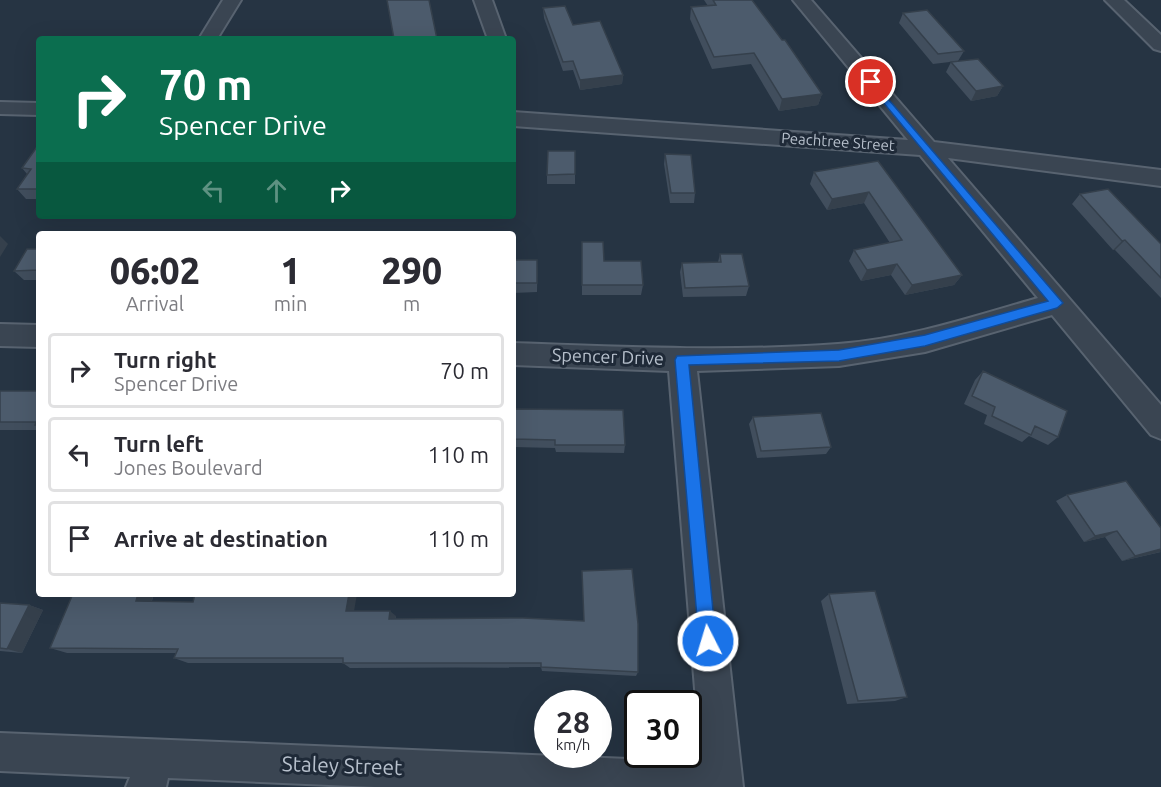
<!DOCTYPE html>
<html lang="en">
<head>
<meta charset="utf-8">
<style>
  :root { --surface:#fff; --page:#f2f2f3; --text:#2b2b33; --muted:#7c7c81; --line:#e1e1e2 }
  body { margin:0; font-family:Ubuntu,sans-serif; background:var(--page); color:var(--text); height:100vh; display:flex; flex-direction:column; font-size:22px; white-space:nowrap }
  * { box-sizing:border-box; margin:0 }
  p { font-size:20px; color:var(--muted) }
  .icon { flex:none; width:33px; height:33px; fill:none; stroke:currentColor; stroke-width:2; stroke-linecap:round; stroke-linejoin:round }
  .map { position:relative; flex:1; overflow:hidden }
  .sheet { position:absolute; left:36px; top:231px; width:480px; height:366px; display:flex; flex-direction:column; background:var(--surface); border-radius:6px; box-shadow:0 6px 24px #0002 }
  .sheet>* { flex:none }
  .guide { position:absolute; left:36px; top:36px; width:480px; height:183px; border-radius:6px; box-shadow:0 6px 24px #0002; background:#0b6e4f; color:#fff; overflow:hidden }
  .speed { position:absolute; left:534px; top:690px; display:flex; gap:12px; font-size:30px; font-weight:700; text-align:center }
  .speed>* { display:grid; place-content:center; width:78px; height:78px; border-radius:50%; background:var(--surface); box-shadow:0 6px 24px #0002; line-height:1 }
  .speed small { font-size:15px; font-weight:400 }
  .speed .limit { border:3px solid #111; border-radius:9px; background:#fff; color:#111 }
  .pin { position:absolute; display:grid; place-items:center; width:51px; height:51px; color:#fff; margin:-26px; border:3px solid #fff; border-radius:50%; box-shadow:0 2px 6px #0007 }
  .me { position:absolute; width:66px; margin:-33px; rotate:355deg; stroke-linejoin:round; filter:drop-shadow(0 0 4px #0008) }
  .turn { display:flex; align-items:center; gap:21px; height:126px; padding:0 24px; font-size:27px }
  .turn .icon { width:78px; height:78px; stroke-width:2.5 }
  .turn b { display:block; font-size:42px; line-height:51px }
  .lanes { display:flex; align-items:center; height:57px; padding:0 24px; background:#0003; justify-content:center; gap:30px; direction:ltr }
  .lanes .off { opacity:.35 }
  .eta { display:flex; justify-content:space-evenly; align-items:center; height:102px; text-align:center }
  .eta b { font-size:36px; font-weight:800; line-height:42px }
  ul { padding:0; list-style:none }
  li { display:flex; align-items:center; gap:18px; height:75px; margin:0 12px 9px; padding:0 12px; border:3px solid var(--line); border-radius:6px }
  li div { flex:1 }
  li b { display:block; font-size:22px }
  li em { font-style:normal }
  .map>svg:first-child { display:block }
</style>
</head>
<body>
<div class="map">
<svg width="1161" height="787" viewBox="0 0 1161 787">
  <rect width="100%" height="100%" fill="#263443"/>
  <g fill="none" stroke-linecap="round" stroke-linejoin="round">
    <defs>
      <path id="minor" d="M223 0H241L217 39H199Z
        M474 0H492L506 39H488Z
        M793 0H811L934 142 1161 170V186L948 158 1161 405V439L1151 435 1052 315 925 352 839 366 697 371 743 787H375L168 778 166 787H126L130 777 0 771V733L701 762 669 371 513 365V343C621 347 730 352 838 344 906 339 972 317 1038 298L920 155 513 126V112L908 140Z
        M1105 0H1124L1161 35V51L1154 49Z
        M0 102 39 103V115L0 114Z
        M0 324 39 325V347L0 346Z"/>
    </defs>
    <use href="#minor" stroke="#586370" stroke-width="4"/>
    <use href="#minor" fill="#3a4552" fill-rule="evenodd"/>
  </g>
  <path fill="#414e5d" d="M704 0H752L822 94 818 105 779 111 751 64 712 69 690 19 691 7 708 6Z
    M543 8 573 25 623 75 622 84 580 90 573 70 563 71 544 18Z
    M903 13 964 51 958 61 933 64 899 23Z
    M951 62 1003 86 997 96 971 101 946 72Z
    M39 144V199H26L17 189 27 174 22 168Z
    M575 151V184H547V175Z
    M665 154 695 193 694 203H670L664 164Z
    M878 161 962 275 954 285 905 295 891 275 861 281 849 261 854 250 890 243 864 203 827 210 810 184 814 172Z
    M1080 194 1161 244V298L1115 250H1113L1072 204Z
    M582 242 604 261 643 285 641 295H582Z
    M39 249V280H24L14 271Z
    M720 254 749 286 746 296 683 297 680 272 682 263 718 262Z
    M513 260H537V292L513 293Z
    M983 371 1058 437 1048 445 1029 436 1022 442 984 424 987 415 964 404 975 380Z
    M0 391H39V430H0Z
    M513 409 625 445 624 453 556 452 555 448 513 447Z
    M753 417 831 447 826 454 757 458 749 424Z
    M1067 495 1161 552 1122 561 1105 537 1084 542 1056 501Z
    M81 594H154L152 601 354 611 396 616V619L638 672 636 676 542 671 541 667 350 668 343 663H188L174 658 176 653H67L50 648Z
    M829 594 907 697 895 701 847 704 821 601Z
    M0 603 29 605 43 610 22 653 0 651Z"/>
  <path fill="#35404c" d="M623 75 622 84 580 90V80Z
    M1003 86 997 96 971 101 976 91Z
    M822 94 818 105 779 111 782 99Z
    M869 192 864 203 827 210 832 199Z
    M0 236 8 244 0 257Z
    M1125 240 1115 250H1113L1122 241Z
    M537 260 538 270 537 292Z
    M897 264 891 275 861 281 867 270Z
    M962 275 954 285 905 295 912 285Z
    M1117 531 1105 537 1084 542 1095 536Z
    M1161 549 1160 552 1122 561 1135 556Z
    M138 594H154L149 607 136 601Z
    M349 594H357L353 617 346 611Z
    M29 605 43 610 22 653 7 649Z
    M390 611 396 616 395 624 389 619Z"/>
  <path fill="#4c5b6c" stroke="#35404c" stroke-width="1.5" d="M387 0H429L437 39H394Z
    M713 0H752L782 40H785L822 94 782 99 754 53 714 57 691 7 716 5Z
    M565 6 573 25 600 21 623 75 580 80 573 61 563 62 543 8Z
    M927 10 964 51 938 54 903 13Z
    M978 59 1003 86 976 91 951 62Z
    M39 144V189H17L31 169 22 168Z
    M548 151H575V174L547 175Z
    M665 154 691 155 695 193H671Z
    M878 161 962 275 912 285 897 264 867 270 854 250 902 240 869 192 832 199 814 172Z
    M1108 189 1161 244V278L1125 240 1122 241 1080 194Z
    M582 242H603L604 261H641L643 285H582Z
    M27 249H39V270L14 271Z
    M720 254H742L749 286 685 288 682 263 721 262Z
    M513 260H537V283H513Z
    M983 371 1067 411 1058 437 1035 426 1031 435 992 416 995 407 972 396Z
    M0 391H39V425H35L36 422H0Z
    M513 409 623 410 625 445H555V440L513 439Z
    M821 413 831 447 761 451 753 417Z
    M1126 481 1161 528V549L1135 556 1117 531 1095 536 1067 495Z
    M632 569 638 624V672L541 667V663H343V658H174L178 649 50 648 72 596H80L81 594H138L136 601 193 602 195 594H349L346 611H390L389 619 523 618 584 621 582 571Z
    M875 591 907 697 858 701 829 594Z
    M0 603 29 605 7 649 0 648Z"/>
  <path fill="#1a73e8" stroke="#114b97" stroke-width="1.5" d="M871 79 1063 303 1057 308 925 346 839 361 689 365 716 641 714 647 708 650 702 647 699 641 675 360 677 356 839 350 925 335 1048 301 868 84 866 82Z"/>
  <g text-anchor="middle" stroke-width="6" stroke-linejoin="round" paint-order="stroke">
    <g font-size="15" fill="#b7c0cc" stroke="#1f2a38">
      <text transform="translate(838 142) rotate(4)" y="5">Peachtree Street</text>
    </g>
    <g font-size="18" fill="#b7c0cc" stroke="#1f2a38">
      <text transform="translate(608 357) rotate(2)" y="6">Spencer Drive</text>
    </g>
    <g font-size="21" fill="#b7c0cc" stroke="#1f2a38">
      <text transform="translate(342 766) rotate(2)" y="7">Staley Street</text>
    </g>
  </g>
</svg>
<div class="speed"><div>28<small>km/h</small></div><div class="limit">30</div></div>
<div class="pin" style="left:871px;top:82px;background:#d93025"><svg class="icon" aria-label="arrive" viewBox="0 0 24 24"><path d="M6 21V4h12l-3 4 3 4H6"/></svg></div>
<svg class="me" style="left:708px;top:641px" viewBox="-20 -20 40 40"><circle r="17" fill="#1a73e8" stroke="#fff" stroke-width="3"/><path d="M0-11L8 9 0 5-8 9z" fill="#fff"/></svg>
<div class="guide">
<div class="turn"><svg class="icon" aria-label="right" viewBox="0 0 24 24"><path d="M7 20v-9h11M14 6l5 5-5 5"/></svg><div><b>70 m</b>Spencer Drive</div></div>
<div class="lanes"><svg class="icon off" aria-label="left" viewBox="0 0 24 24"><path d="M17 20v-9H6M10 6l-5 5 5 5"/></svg><svg class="icon off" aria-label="ahead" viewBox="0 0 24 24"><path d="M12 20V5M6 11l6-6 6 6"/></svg><svg class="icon" aria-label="right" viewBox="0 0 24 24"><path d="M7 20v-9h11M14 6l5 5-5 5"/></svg></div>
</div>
<section class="sheet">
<div class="eta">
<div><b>06:02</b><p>Arrival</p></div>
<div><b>1</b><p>min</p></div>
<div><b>290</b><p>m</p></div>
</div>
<ul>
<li><svg class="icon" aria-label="right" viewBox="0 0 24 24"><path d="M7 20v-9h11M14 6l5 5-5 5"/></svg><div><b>Turn right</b><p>Spencer Drive</p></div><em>70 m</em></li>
<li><svg class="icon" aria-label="left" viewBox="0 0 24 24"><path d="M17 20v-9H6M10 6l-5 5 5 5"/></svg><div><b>Turn left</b><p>Jones Boulevard</p></div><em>110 m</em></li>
<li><svg class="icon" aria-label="arrive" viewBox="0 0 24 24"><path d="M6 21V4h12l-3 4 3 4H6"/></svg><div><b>Arrive at destination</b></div><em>110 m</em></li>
</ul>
</section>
</div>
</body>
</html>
